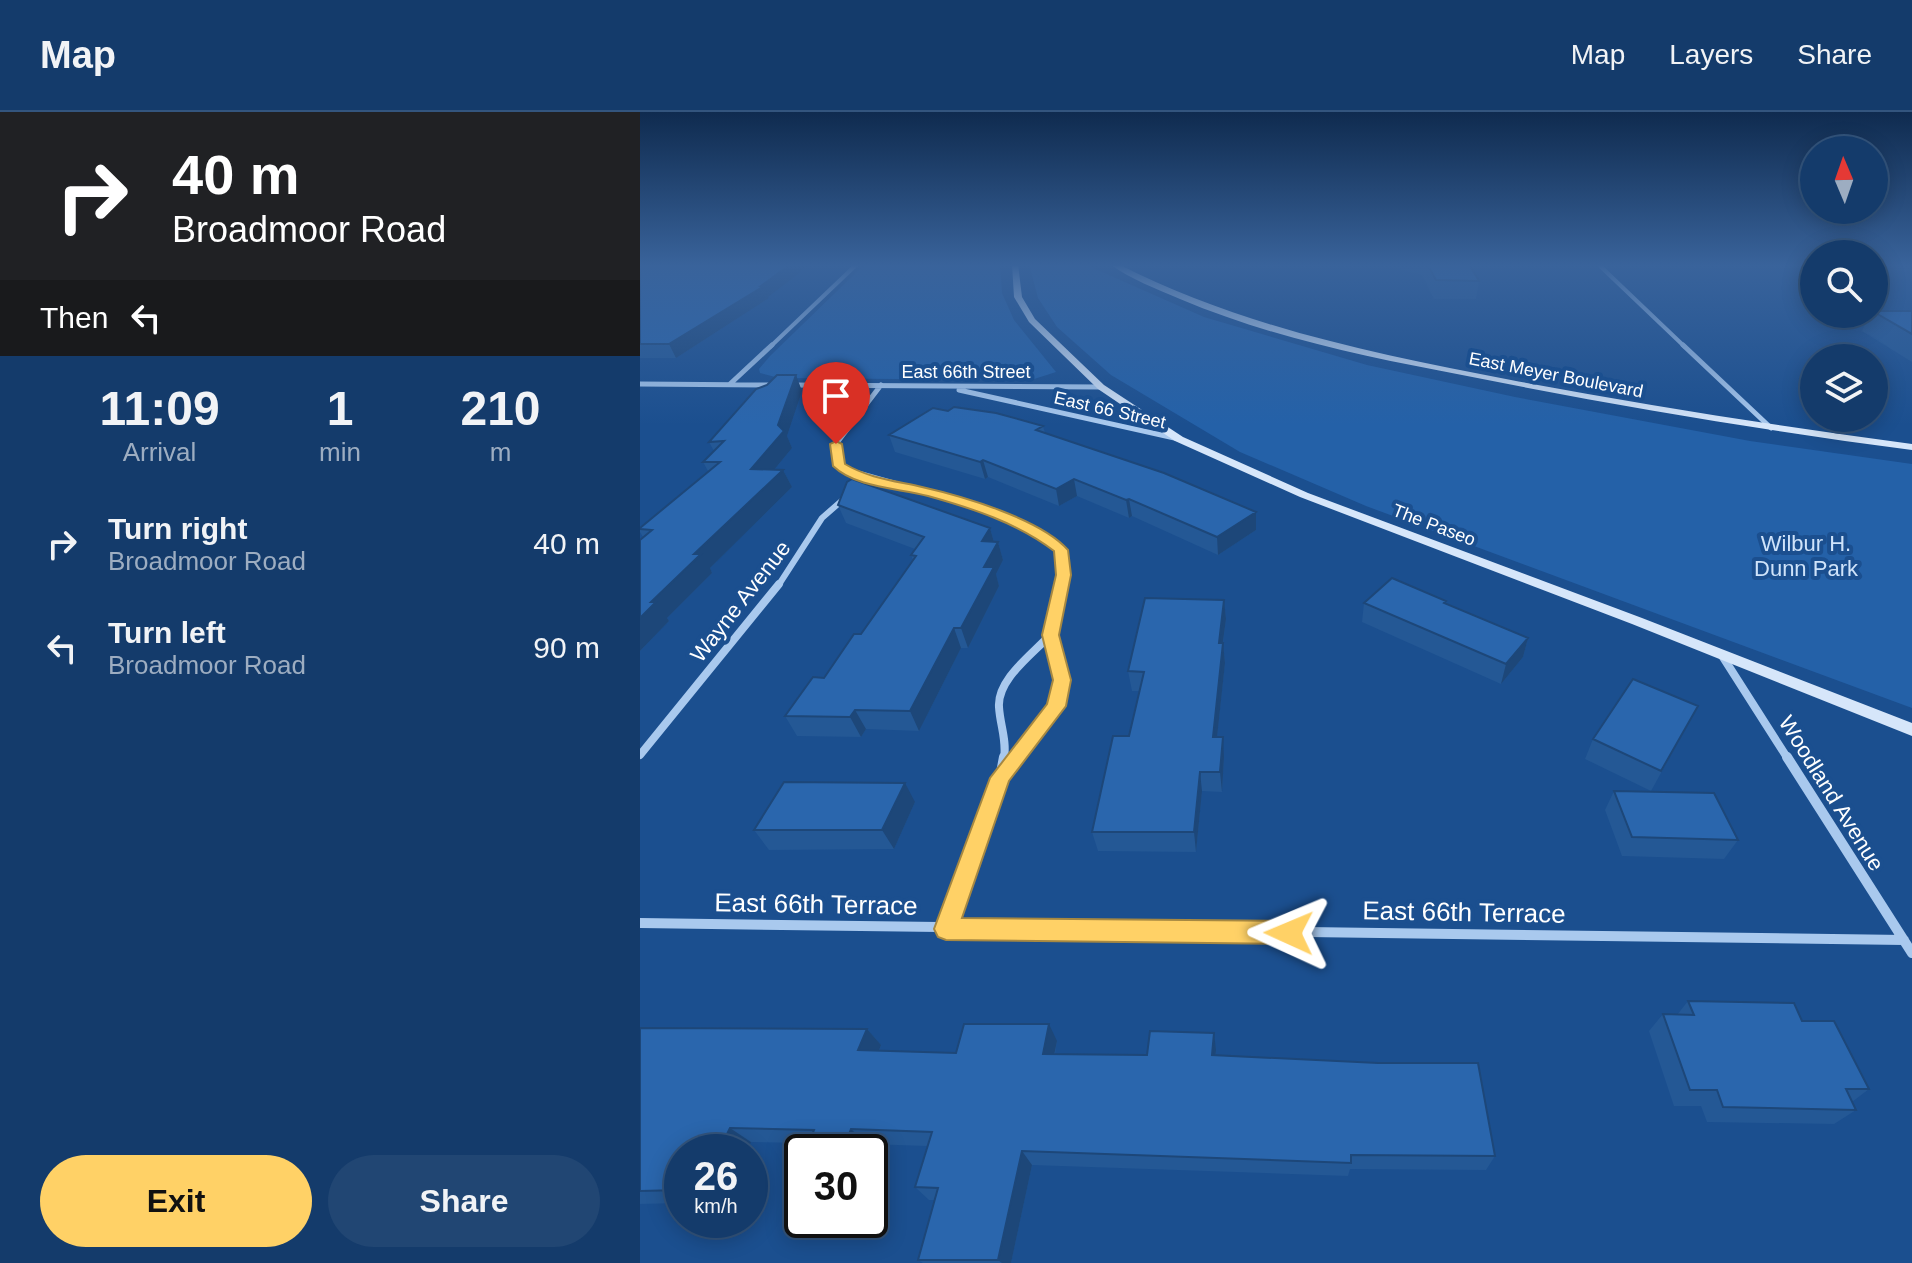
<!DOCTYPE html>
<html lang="en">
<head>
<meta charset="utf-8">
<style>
  :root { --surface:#143b6b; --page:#214673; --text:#f1f3f6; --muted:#9dadc1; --line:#33557e; --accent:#ffd166 }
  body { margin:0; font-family:Arial,sans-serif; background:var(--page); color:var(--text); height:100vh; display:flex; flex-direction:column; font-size:30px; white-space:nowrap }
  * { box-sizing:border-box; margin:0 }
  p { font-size:26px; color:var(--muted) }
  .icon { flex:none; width:44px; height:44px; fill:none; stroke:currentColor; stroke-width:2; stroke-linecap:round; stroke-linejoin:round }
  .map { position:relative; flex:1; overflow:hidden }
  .details { display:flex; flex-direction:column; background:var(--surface); width:640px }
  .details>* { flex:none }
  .banner { background:#202124; color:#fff; overflow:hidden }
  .needle { width:52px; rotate:358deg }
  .tools { position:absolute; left:1160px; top:24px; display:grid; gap:16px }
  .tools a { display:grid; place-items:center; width:88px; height:88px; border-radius:50%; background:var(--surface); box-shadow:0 4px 20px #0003,0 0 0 2px var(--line); font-size:40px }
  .speed { position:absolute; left:24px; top:1022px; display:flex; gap:16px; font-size:40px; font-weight:700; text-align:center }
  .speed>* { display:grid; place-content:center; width:104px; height:104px; border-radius:50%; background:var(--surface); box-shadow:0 4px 20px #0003,0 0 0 2px var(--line); line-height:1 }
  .speed small { font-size:20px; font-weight:400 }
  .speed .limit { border:4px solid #111; border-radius:12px; background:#fff; color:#111 }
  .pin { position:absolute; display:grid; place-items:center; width:68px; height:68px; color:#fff; margin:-82px -34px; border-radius:50% 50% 50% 0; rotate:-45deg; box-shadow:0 0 8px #0007 }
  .pin .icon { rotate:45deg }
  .me { position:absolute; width:88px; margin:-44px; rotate:271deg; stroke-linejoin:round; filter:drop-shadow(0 0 6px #0008) }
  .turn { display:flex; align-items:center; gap:28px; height:168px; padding:0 40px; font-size:36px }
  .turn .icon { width:104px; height:104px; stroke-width:2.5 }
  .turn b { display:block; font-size:56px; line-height:68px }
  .then { display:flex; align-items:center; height:76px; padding:0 40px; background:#0003; gap:16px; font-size:30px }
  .eta { display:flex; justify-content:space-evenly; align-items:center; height:136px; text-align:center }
  .eta b { font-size:48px; font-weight:600; line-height:56px }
  .primary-button { display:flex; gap:16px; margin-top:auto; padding:16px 40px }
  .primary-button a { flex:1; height:92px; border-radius:48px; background:var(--accent); color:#111; font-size:32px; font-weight:600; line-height:92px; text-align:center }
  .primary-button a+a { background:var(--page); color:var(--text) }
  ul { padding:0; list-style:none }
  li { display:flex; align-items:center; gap:24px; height:104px; padding:0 40px }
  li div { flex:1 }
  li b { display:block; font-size:30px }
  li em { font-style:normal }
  header { display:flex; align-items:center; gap:48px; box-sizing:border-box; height:112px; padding:0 40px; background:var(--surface); border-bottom:2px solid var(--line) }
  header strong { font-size:38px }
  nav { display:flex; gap:44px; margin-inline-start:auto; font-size:28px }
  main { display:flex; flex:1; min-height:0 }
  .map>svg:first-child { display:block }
</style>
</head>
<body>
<header>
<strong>Map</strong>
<nav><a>Map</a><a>Layers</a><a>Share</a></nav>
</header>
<main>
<section class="details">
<div class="banner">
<div class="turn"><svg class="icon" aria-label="right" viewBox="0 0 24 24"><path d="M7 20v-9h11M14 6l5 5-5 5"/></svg><div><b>40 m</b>Broadmoor Road</div></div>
<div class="then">Then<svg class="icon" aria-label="left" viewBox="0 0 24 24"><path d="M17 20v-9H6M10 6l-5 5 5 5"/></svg></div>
</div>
<div class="eta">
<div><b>11:09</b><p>Arrival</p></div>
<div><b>1</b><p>min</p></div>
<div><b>210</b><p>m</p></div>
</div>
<ul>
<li><svg class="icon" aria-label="right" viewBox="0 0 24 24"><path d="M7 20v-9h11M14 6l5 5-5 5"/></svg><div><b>Turn right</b><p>Broadmoor Road</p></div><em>40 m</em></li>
<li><svg class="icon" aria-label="left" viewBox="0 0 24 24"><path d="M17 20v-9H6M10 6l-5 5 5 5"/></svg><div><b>Turn left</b><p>Broadmoor Road</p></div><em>90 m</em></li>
</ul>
<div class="primary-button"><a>Exit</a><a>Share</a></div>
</section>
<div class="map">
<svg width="1272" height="1151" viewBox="0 0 1272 1151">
  <rect width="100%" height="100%" fill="#1b4f8f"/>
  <path fill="#2461a8" d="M225 152H360L362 181 374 208 416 260 391 268 139 266 120 261 119 257 130 244Z
    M389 152H444L564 205 727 253 875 285 1110 329 1272 352V596L726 394 600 340 471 263 417 215 398 186Z"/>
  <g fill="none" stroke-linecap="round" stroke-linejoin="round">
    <path stroke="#a9c9ee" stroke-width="4" d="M958 152 1045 235
      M130 235 217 152"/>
    <path stroke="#a9c9ee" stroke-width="5" d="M1043 233 1131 316
      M0 272 135 273
      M90 272 132 233
      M149 273 461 275
      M319 278 539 327
      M197 340 196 332 241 273"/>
    <path stroke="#a9c9ee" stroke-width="6" d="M197 338 199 354 209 359 341 396 391 418 421 438 424 463 421 474
      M138 474 182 406 206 385"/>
    <path stroke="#a9c9ee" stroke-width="8" d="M1081 542 1148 647
      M0 643 139 472
      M364 647C367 628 360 613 359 595 357 567 393 542 410 523
      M375 647 416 594 422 568 410 523 422 472"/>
    <path stroke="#a9c9ee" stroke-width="10" d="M1147 645 1272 841
      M360 666 377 645
      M0 811 1264 828
      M306 817 360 666 364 645"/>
    <path fill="#d6e6fa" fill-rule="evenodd" d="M372 152H378L382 185 395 207 464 273 543 325 668 381 1002 506 1272 611V624L992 512 660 385 535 329 458 277 389 210 374 185Z
      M470 152H478C602 215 735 242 871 268 1004 293 1138 314 1272 332V338C1121 318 971 293 822 263 726 245 630 225 540 187 517 177 490 167 470 152Z"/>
  </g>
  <path fill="#245895" d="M0 152H171L160 159 161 160 128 185 129 186 36 246H0Z
    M738 152H829L839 169 836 187H794L782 163Z
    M1234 152H1272V158H1234Z
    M1234 199H1272V250L1222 219 1230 202H1234Z
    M127 273 162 279 147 324 152 336 134 358H143L152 375 70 456 72 461 27 506 29 509 0 539V428L3 425 0 420V416L68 359 63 350 74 339 69 330Z
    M403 314 405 321 616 418 578 443 492 404 489 406 437 384 419 394 348 365 345 367 255 340 249 323Z
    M198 393 350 416 354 430H358L363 448 356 462 359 474 328 536H321L279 619 226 617 221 625 157 624 145 604 184 566 221 522 273 448 271 443 275 437 206 411Z
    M584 488 586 507 583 531 585 551 577 625 584 645 582 680 562 679 556 740 458 739 452 720 489 624 499 579H492L488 559Z
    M724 491 805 492 888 526 883 545 861 572 722 510Z
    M1058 594 1011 679 945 647 953 627Z
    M974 679 1098 728 1084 747 982 744 965 698Z
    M275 690 254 737 129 738 114 718Z
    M1048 889 1162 909 1229 977 1212 990 1216 998 1194 1012 1067 1010 1061 994H1034L1009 919 1023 902 1037 903Z
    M0 916 227 917 241 933 239 939 316 941 417 929 415 942 507 943 574 921 576 943 855 1044 846 1058 710 1057 708 1064 392 1053 371 1151H283L278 1148 295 1088H289L275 1075 287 1034 227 1032 111 1030 42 1040V1091L0 1092Z"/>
  <path fill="#1d4779" d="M151 152H171L160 159 161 160 128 185 129 186 36 246 29 232 121 174Z
    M156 263 162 279 147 324 152 336 120 375 111 357Z
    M343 348 348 365 345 367 340 350Z
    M143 358 152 375 70 456 72 461 27 506 29 509 0 539V506L11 490 54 442Z
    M434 367 437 384 419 394 416 377Z
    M489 387 492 404 489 406 486 388Z
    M616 400V418L578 443 577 425Z
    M350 416 355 434 342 429Z
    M358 430 363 448 356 462 359 474 328 536 321 516 344 455Z
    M584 488 586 507 580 551 579 531Z
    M314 516 321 536 279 619 270 599Z
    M888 526 883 545 861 572 866 552Z
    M583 531 585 551 575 644 573 625Z
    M215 598 226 617 221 625 210 605Z
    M583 625 584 645 582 680 580 660Z
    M560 660 562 679 556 740 554 720Z
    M265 671 275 690 254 737 242 718Z
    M409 912 417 929 411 958 403 942Z
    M227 917 241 933 233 955 218 938Z
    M574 921 576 938 574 959 572 943Z
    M90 1016 111 1030 107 1040H78Z
    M211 1017 227 1032 224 1040H202Z
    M382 1039 392 1053 371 1151H362L358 1148Z"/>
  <path fill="#2a66ad" stroke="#1d4779" stroke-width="2" d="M0 152H151L121 174H124L29 232H0Z
    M787 152H829L839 169 796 168Z
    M1234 199H1272V222L1234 200Z
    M137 263H156L138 313 144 319 111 357 143 358 54 442H61L11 490H16L0 506V428L12 418 0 417V416L80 350H63L84 329 69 330 116 277 127 273Z
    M314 295 356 301 403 314 396 318 524 361 616 400 577 425 489 387 486 388 434 367 416 377 343 348 340 350 249 323 293 296 308 299Z
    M212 367 350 416 342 429 358 430 344 455H354L321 516H314L270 599 215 598 210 605 145 604 173 565 184 566 214 522H221L276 444 271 443 284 425 198 393 207 370Z
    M752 466 806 489 804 491 888 526 866 552 724 491Z
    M505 486 584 488 579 531H583L573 625H583L580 660H560L554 720H452L473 624H489L504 560 488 559Z
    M993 567 1058 594 1021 659 953 627Z
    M144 670 265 671 242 718H114Z
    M974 679 1074 681 1098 728 992 725Z
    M1048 889 1154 891 1162 909H1194L1229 977H1206L1216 998 1083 995 1077 978H1050L1023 902 1054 903Z
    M324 912H409L403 942 507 943 510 919 574 921 572 943 738 951H838L855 1044 711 1043V1051L382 1039 358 1148H278L298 1076 275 1075 292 1020 211 1017 202 1040H165L174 1018 90 1016 78 1040H42V1078L0 1079V916L227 917 218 938 316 941Z"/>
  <linearGradient id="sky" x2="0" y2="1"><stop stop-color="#0f2b4f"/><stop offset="0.49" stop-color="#39639b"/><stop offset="1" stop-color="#39639b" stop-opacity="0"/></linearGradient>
  <rect width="1272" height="313" fill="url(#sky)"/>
  <path fill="#ffd166" stroke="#a68842" stroke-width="2" d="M196 329 202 332 205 352C228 366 256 369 282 375 322 384 401 407 428 438L431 463 419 523 431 568 426 594 369 669 322 806 649 809 657 813 661 821 657 829 649 832 306 828 298 825 294 817 350 666 407 592 413 568 402 523 416 463 414 439C378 411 331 396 288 384 258 376 216 376 193 354L190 332Z"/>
  <g text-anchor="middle" stroke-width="8" stroke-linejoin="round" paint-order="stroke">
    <g font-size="18" fill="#fff" stroke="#1b4f8f">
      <text x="326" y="266">East 66th Street</text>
      <text transform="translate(916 263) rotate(11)" y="6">East Meyer Boulevard</text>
      <text transform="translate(470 298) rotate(13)" y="6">East 66 Street</text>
      <text transform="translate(794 413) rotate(21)" y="6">The Paseo</text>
    </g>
    <g font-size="22" fill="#cfe3fa" stroke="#1b4f8f">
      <text x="1166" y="439">Wilbur H.<tspan x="1166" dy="25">Dunn Park</tspan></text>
    </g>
    <g font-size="22" fill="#fff" stroke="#1b4f8f">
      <text transform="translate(100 489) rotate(-52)" y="8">Wayne Avenue</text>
      <text transform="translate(1192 681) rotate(58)" y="8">Woodland Avenue</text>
    </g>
    <g font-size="26" fill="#fff" stroke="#1b4f8f">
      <text transform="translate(176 792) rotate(1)" y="9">East 66th Terrace</text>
      <text transform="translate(824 800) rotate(1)" y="9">East 66th Terrace</text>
    </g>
  </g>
</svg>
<div class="tools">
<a><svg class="needle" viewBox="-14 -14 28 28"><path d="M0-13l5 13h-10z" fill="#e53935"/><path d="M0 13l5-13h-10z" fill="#9dadc1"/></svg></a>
<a><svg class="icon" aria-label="search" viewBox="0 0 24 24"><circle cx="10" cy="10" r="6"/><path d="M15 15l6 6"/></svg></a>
<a><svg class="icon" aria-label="layers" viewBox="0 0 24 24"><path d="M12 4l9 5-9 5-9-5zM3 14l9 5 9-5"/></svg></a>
</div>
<div class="speed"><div>26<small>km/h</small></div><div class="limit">30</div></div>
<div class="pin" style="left:196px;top:332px;background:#d93025"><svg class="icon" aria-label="arrive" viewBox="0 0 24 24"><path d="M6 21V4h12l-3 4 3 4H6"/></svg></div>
<svg class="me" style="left:649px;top:821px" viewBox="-20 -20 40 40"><path d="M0-17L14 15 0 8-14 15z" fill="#ffd166" stroke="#fff" stroke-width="4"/></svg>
</div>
</main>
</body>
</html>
